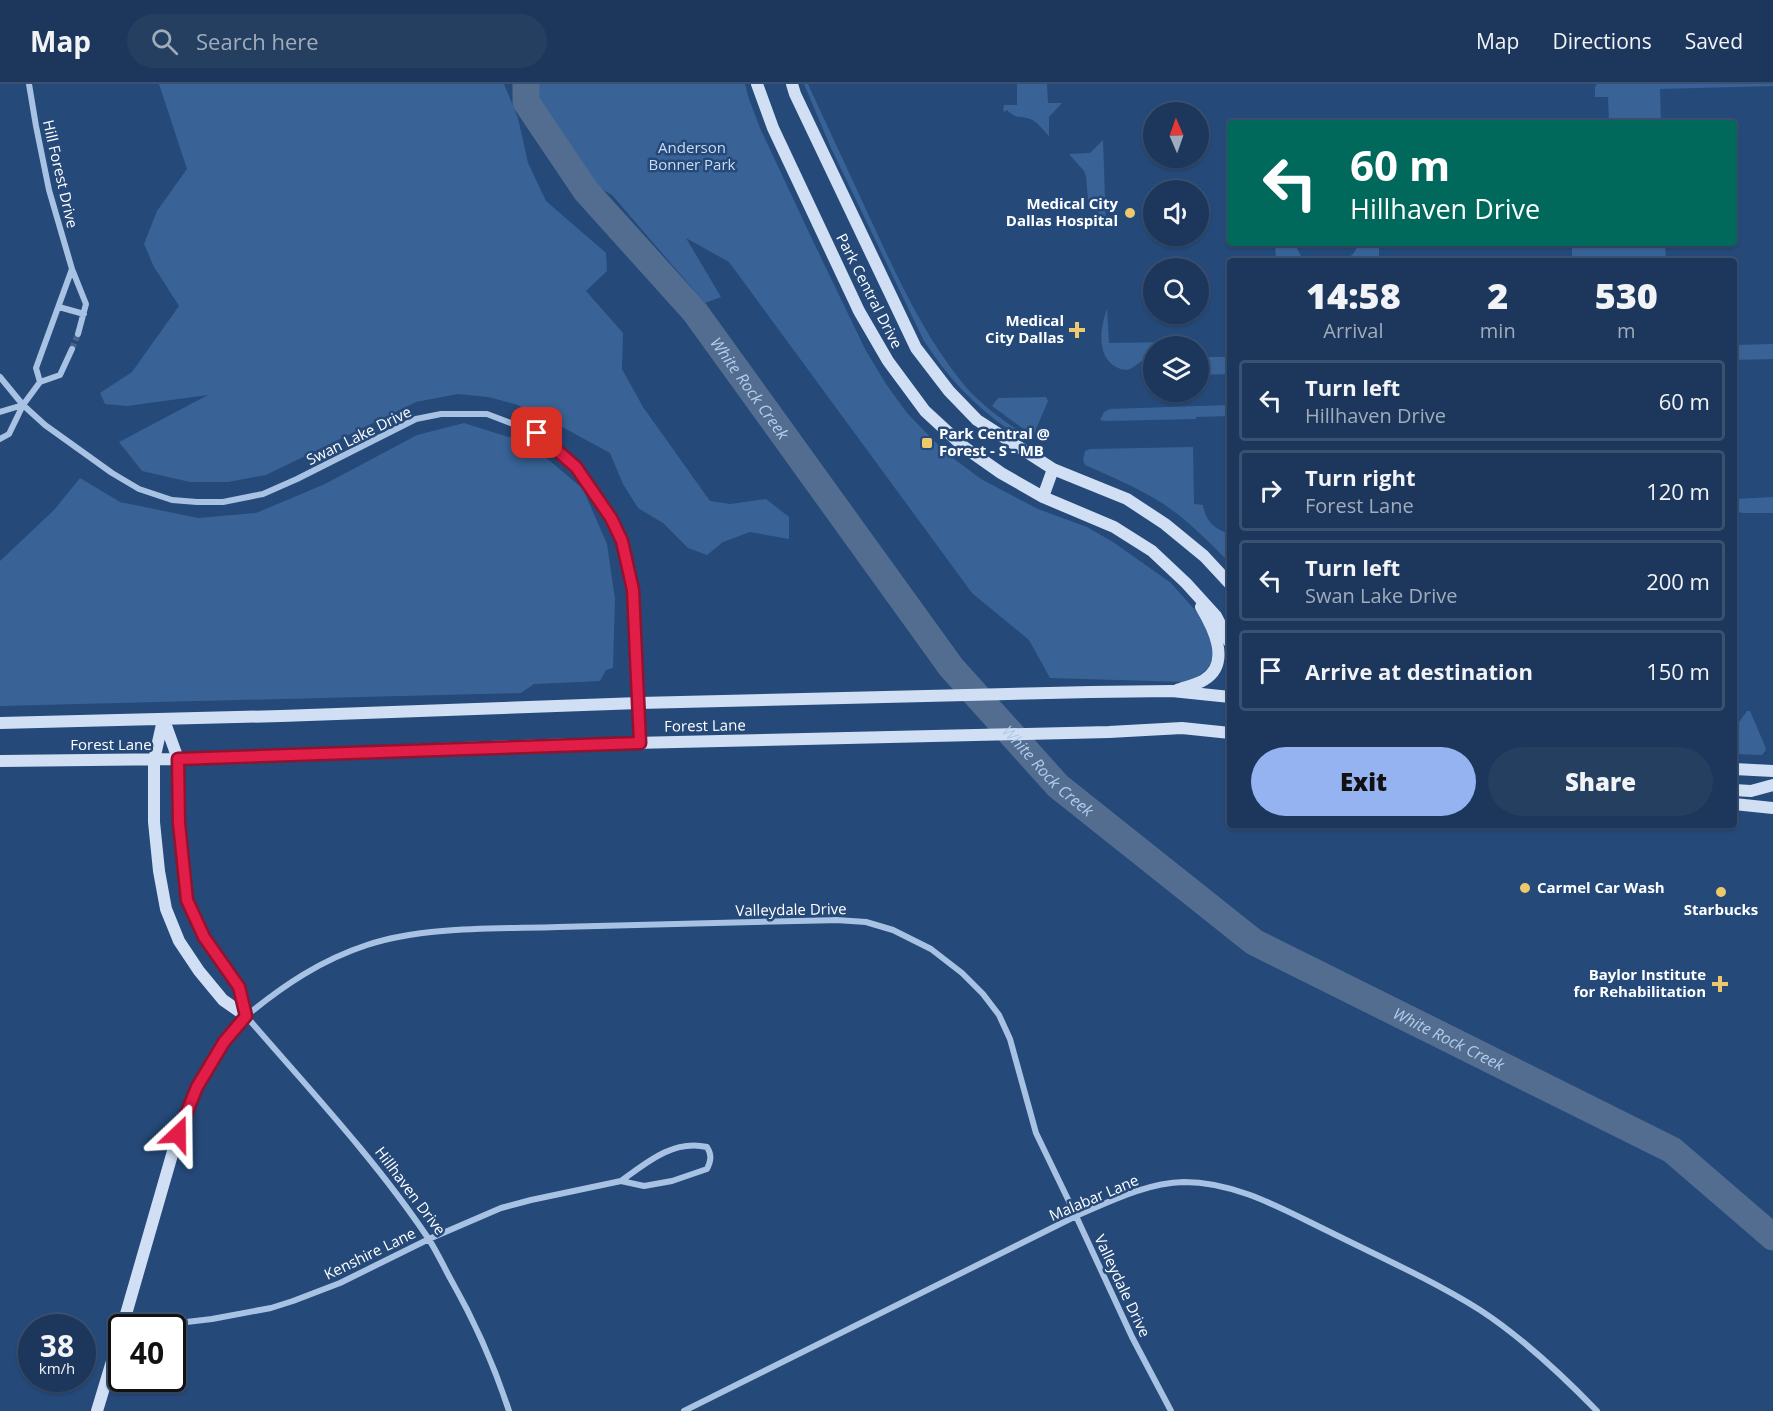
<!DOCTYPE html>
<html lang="en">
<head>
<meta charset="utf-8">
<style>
  :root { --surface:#1c375b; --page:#253f61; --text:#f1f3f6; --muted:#a0acbb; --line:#3a5171; --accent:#95b2f1 }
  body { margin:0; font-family:"Open Sans",sans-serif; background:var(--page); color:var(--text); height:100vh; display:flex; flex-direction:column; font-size:22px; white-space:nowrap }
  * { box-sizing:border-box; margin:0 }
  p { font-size:20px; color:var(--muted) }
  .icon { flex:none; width:33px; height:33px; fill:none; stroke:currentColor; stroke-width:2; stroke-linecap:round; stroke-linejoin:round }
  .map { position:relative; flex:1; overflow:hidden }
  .drawer { position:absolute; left:1227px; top:174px; width:510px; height:570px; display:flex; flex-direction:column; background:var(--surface); border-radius:6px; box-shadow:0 2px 4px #0004,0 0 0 2px var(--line) }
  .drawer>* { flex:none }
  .banner { position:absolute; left:1227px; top:36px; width:510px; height:126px; border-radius:6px; box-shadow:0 2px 4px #0004,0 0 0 2px var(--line); background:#00695c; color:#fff; overflow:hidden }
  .needle { width:39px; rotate:358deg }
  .tools { position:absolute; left:1143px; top:18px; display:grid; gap:12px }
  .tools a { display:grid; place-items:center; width:66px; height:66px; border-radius:50%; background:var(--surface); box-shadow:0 2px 4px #0004,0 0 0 2px var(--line); font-size:30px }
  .speed { position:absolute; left:18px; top:1230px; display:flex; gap:12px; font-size:30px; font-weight:700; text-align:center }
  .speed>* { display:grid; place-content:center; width:78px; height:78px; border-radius:50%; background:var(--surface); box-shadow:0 2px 4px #0004,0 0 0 2px var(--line); line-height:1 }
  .speed small { font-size:15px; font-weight:400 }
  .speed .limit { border:3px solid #111; border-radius:9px; background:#fff; color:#111 }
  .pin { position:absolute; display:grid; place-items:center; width:51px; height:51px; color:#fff; margin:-26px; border-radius:12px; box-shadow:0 3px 9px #0006 }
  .me { position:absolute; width:66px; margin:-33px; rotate:23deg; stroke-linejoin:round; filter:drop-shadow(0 0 4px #0008) }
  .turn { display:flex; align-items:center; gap:21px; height:126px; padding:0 24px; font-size:27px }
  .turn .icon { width:78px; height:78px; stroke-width:2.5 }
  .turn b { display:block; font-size:42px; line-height:51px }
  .eta { display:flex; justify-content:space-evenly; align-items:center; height:102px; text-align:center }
  .eta b { font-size:36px; font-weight:800; line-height:42px }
  .button { display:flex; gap:12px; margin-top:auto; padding:12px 24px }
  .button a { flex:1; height:69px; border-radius:36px; background:var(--accent); color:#111; font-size:24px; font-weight:800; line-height:69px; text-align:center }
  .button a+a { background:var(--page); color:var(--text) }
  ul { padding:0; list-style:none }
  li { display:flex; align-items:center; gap:18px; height:81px; margin:0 12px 9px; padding:0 12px; border:3px solid var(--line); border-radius:6px }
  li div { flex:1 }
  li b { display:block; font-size:22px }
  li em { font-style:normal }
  header { display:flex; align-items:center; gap:36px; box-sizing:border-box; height:84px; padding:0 30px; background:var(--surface); border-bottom:2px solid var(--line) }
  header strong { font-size:28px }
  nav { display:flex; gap:33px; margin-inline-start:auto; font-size:21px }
  .search { width:420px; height:54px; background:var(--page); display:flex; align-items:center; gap:15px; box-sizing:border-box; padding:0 21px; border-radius:33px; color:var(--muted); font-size:22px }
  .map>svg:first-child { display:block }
</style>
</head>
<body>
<header>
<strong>Map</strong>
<div class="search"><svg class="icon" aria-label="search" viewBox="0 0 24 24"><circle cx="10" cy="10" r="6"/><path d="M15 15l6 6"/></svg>Search here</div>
<nav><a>Map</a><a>Directions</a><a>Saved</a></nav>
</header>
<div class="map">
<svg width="1773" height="1327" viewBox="0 0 1773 1327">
  <rect width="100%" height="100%" fill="#254979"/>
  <path fill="#396396" d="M159 0H504L518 34 528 79 546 117 606 169 607 187 586 207 623 249 622 285 643 323 710 417 730 420 766 415 789 433V455L750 448 723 458 707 471 688 464 663 439 638 424 623 400 610 369 544 333 515 320 488 313 458 310 416 318 266 391 228 398H190L142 387 119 358 208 311 127 322 105 320 100 309 132 288 179 222 154 183 144 160 157 127 187 85Z
    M530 0H745L749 15 760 44 813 157 865 265 886 300 907 329 945 368 981 395 1038 425 1087 443 1113 458 1171 499 1202 534 1214 557 1213 576 1206 586 1196 594 1186 598 1050 594 1029 556 972 509 729 178 686 154 721 213 705 219 612 111 588 97 530 16Z
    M804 0H808C828 44 849 88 869 132 897 192 923 251 965 302 984 324 1009 340 1032 356 1023 356 1015 350 1008 345 973 321 947 292 924 257L831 64Z
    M1017 0H1047L1048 19H1062L1049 33V52C1043 46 1038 38 1030 35 1019 31 1017 36 1007 26L1005 28 1003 26 1004 21H1017Z
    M1597 0H1773V2L1660 5 1661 39H1609L1608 13H1595V3Z
    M1103 56 1106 142 1099 129 1088 116 1086 92 1084 87 1069 70 1090 69Z
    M1275 159H1294L1301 172 1307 177H1276Z
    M1359 159H1379V177H1345L1354 169Z
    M1572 159H1665L1666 176 1572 177Z
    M1107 225 1109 259 1169 258 1161 262H1154L1153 268C1146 273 1138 281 1130 285 1125 287 1120 285 1116 283 1095 271 1101 242 1107 225Z
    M1773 260V275L1734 276V261Z
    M1199 273H1230V290L1199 291Z
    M1046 313 1048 317 1033 352 992 322 998 314Z
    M1230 321V332L1196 333V335L1105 337 1100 336 1104 328 1110 325Z
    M464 339 512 354 549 376 583 405 607 460 615 515 613 584 606 586 600 597 534 600 521 609 0 622V477L54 426 80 394 120 418 198 434 256 429 325 400 417 351Z
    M1193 363 1194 420 1203 421C1205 436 1215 447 1230 449V477L1225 474C1204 453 1182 431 1157 416 1134 402 1110 392 1085 381L1083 376 1085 367 1090 365Z
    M1773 413V429H1743L1734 427V415Z
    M1747 627H1750L1765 662 1766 666 1762 671 1734 670V645Z"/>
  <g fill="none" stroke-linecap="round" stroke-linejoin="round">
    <path stroke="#526d90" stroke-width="27" id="s1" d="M526 0V18L586 107 695 228 951 583 1058 702 1254 858 1672 1066 1773 1153"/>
    <path stroke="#46648d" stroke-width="6" stroke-dasharray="6 3" stroke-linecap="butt" d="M72 265 78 250"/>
    <path stroke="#a8c2e3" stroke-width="6" d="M29 0 36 42 49 106 72 185 86 220 78 250
      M59 223 84 230
      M0 293 23 321 45 341 112 389 139 405 172 416 197 418H223L263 410 297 395 416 335 441 330H487L537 349 576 383 611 434 623 457 633 506 640 659
      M40 298 36 284 72 185
      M0 328 23 321
      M0 355 9 350 23 321 40 298 60 291 72 265
      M125 1234 178 1239 212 1235 271 1224 293 1217 340 1199 429 1155 501 1124 531 1116 621 1097 644 1102 672 1097 707 1085C711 1077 712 1071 707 1063 674 1055 647 1078 621 1097
      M509 1327C494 1281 474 1236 450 1194 443 1181 436 1166 428 1154 375 1075 308 1004 246 932 284 901 321 876 367 861 423 842 499 845 558 843 650 841 743 838 836 836L866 838 893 846 931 865 962 889 983 910 999 931 1010 955 1036 1049 1076 1132 1132 1253 1171 1327
      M684 1327 1076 1132C1111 1117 1146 1099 1184 1098 1237 1098 1284 1126 1330 1148 1380 1173 1432 1196 1480 1226 1523 1254 1561 1290 1597 1327"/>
    <path stroke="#d0dff4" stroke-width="12" d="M757 0 773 44 859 227 888 277 925 327 964 363 1001 389 1043 413 1114 443 1152 467 1186 499 1216 532 1230 559
      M792 0 795 10 916 264 949 307 977 336 1053 385 1127 415 1165 440 1204 472 1230 500
      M1043 413 1053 385
      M1177 606C1185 603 1196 601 1204 596 1232 579 1213 543 1201 523
      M163 636 154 676V738L159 787 166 825 179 857 199 887 223 916 246 932
      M164 636 178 675 179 739 187 816 205 853 239 903 246 932
      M0 639 281 632 639 619 1091 608 1172 607 1230 613
      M0 677 178 675 546 661 1109 648 1182 644 1230 649
      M1734 685 1773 687
      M1734 706 1751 707 1773 701
      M1734 720 1773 724
      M122 1244 178 1050 197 1003 224 958 246 932
      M97 1327 122 1244"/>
  </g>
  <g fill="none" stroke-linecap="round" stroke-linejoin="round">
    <defs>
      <path id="route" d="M178 1050 197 1003 224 958 246 932 239 903 204 853 187 816 179 739 178 675 640 659 633 506 622 457 611 434 576 383 537 349"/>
    </defs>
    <use href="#route" stroke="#92132f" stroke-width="15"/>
    <use href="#route" stroke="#e11d48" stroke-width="10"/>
  </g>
  <g fill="#edc86c" stroke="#254979" stroke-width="2">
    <circle cx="1130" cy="129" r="6"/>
    <path d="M1074 237h6v6h6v6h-6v6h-6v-6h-6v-6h6z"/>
    <rect x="921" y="353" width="12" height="12" rx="3"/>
    <circle cx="1525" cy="804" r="6"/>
    <circle cx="1721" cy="808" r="6"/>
    <path d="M1717 891h6v6h6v6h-6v6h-6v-6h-6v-6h6z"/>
  </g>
  <g text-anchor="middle" stroke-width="5" stroke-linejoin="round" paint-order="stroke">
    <g font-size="15" fill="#cadcf3" stroke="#254979">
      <text x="692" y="69">Anderson<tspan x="692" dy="17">Bonner Park</tspan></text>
    </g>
    <g font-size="15" fill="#fff" stroke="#254979">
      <text transform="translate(60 90) rotate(77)" y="5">Hill Forest Drive</text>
      <text transform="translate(869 207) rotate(63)" y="5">Park Central Drive</text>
      <text transform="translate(359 352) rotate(-26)" y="5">Swan Lake Drive</text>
      <text transform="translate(705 642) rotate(-1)" y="5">Forest Lane</text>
      <text x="111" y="666">Forest Lane</text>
      <text transform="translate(791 826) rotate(-1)" y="5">Valleydale Drive</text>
      <text transform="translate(410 1107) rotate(53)" y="5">Hillhaven Drive</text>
      <text transform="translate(1094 1114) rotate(-23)" y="5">Malabar Lane</text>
      <text transform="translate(370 1170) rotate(-26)" y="5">Kenshire Lane</text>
      <text transform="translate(1122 1202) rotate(65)" y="5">Valleydale Drive</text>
    </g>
    <g font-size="15" font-weight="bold" fill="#fff" stroke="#254979" text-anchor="end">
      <text x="1118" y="125">Medical City<tspan x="1118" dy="17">Dallas Hospital</tspan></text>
      <text x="1064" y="242">Medical<tspan x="1064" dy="17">City Dallas</tspan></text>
      <text x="939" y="355" text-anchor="start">Park Central @<tspan x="939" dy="17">Forest - S - MB</tspan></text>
      <text x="1537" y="809" text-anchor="start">Carmel Car Wash</text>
      <text x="1721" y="831" text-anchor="middle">Starbucks</text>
      <text x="1706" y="896">Baylor Institute<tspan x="1706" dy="17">for Rehabilitation</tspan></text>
    </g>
    <g font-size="16" font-style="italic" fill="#b3cceb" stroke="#254979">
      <text dy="6" stroke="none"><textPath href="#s1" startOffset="382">White Rock Creek</textPath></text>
      <text dy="6" stroke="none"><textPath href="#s1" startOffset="868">White Rock Creek</textPath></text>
      <text dy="6" stroke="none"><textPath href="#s1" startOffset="1354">White Rock Creek</textPath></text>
    </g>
  </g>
</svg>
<div class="tools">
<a><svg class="needle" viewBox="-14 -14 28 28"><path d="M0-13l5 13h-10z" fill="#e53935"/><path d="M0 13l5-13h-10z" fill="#a0acbb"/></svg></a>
<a><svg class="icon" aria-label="sound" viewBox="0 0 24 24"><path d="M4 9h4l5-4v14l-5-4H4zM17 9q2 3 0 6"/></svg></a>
<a><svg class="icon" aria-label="search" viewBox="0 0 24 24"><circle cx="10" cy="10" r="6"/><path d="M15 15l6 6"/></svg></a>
<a><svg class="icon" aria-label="layers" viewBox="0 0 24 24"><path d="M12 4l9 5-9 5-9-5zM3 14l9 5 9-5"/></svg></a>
</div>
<div class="speed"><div>38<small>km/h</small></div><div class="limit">40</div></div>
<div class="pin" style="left:537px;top:349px;background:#d93025"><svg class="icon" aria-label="arrive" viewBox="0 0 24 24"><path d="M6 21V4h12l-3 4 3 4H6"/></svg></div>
<svg class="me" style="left:178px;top:1050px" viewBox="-20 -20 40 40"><path d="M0-17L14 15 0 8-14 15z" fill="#e11d48" stroke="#fff" stroke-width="4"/></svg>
<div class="banner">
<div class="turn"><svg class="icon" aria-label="left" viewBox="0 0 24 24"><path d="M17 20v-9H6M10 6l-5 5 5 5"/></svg><div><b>60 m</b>Hillhaven Drive</div></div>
</div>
<section class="drawer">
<div class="eta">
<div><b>14:58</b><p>Arrival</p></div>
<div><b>2</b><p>min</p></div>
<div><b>530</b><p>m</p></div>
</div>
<ul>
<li><svg class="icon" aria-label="left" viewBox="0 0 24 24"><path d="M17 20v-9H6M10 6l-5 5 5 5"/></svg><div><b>Turn left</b><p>Hillhaven Drive</p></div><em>60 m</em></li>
<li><svg class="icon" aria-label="right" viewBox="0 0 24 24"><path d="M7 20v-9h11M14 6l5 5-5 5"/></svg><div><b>Turn right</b><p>Forest Lane</p></div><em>120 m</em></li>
<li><svg class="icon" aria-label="left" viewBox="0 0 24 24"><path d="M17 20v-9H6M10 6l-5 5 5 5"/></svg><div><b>Turn left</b><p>Swan Lake Drive</p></div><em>200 m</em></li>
<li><svg class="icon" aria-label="arrive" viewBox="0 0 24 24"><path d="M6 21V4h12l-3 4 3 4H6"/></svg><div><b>Arrive at destination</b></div><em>150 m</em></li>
</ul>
<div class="button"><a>Exit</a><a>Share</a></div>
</section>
</div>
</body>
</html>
